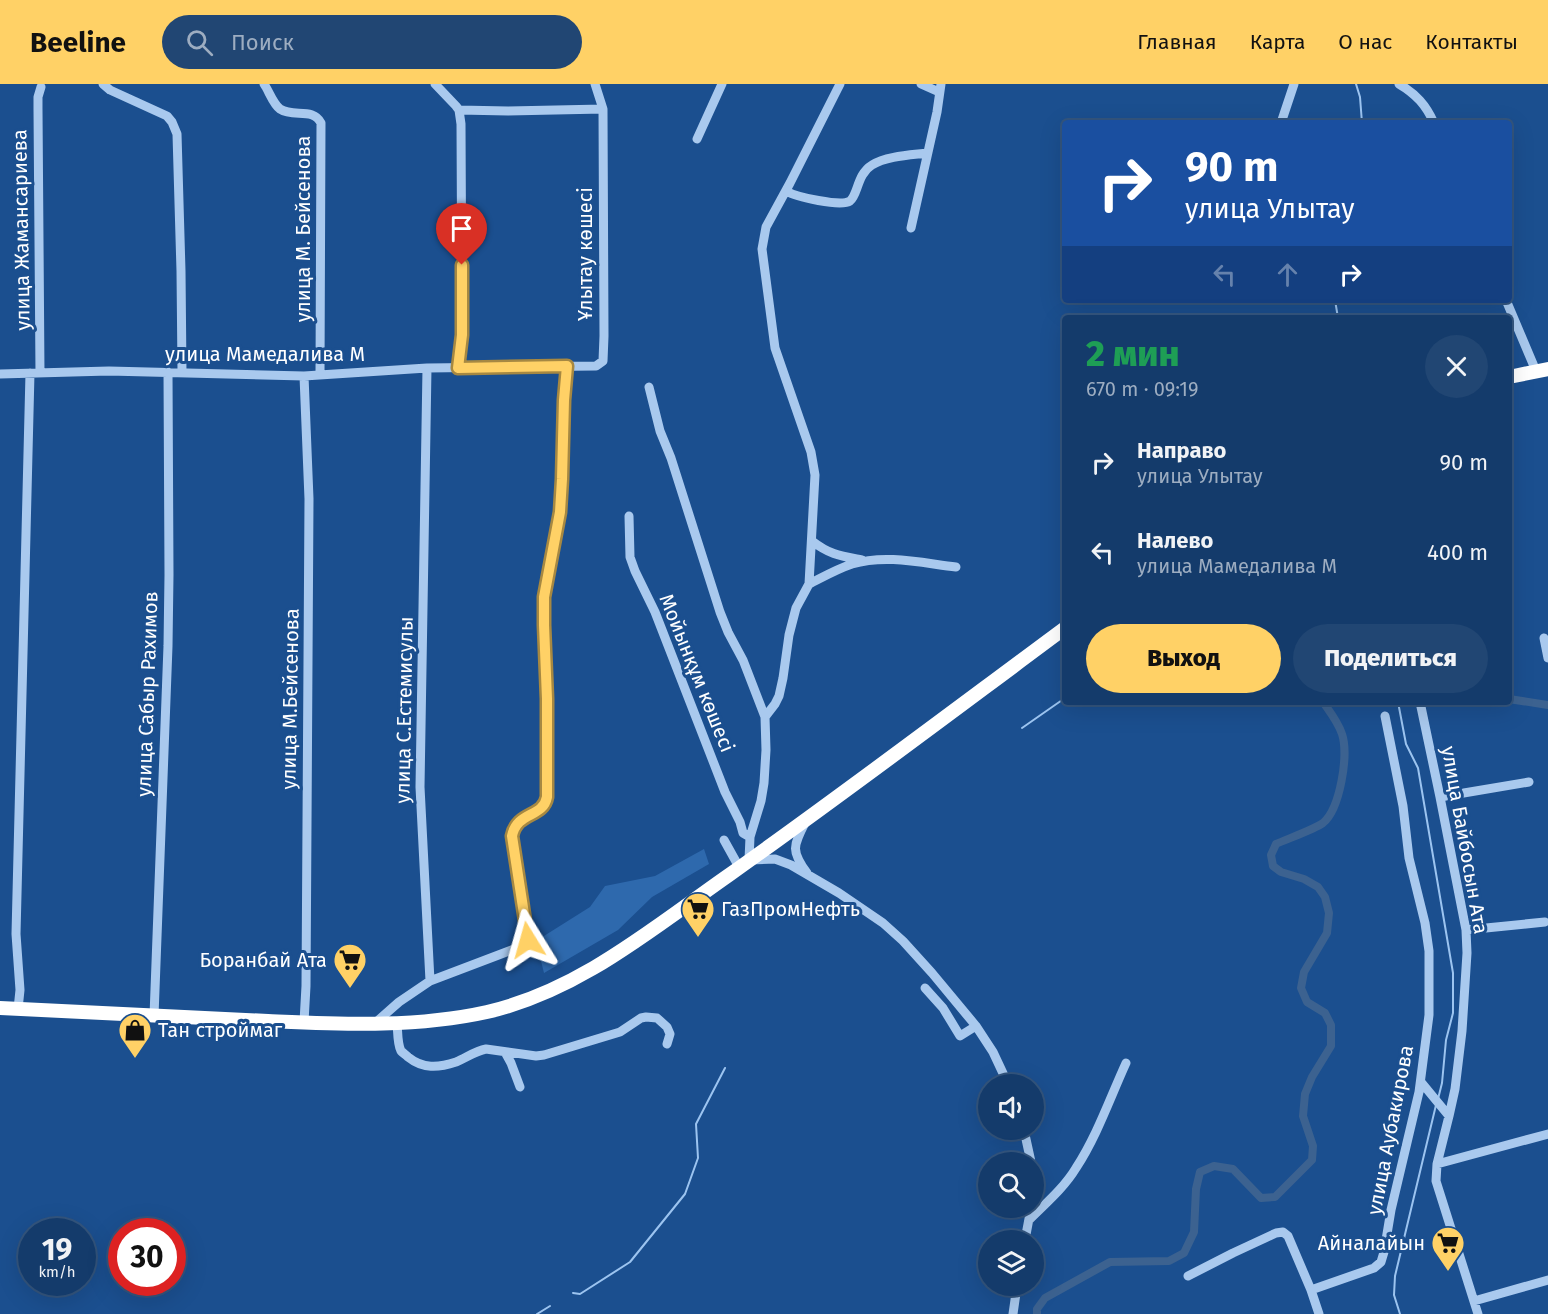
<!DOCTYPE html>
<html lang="ru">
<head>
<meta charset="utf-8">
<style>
  :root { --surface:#143b6b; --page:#214673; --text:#f1f3f6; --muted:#9dadc1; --line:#33557e; --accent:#ffd166 }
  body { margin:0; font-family:"Fira Sans",sans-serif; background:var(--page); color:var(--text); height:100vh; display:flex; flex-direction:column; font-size:22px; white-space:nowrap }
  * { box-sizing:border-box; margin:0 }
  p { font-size:20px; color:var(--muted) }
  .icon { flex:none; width:33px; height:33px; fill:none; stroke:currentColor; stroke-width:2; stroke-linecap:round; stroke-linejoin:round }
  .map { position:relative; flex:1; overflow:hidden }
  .panel { position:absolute; left:1062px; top:231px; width:450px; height:390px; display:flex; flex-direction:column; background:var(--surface); border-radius:6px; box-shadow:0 6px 24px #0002,0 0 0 2px var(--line) }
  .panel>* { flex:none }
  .hud { position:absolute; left:1062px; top:36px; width:450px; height:183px; border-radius:6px; box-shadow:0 6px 24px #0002,0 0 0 2px var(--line); background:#1a4fa0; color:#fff; overflow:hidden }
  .controls { position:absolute; left:978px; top:990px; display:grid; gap:12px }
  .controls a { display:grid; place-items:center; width:66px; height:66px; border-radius:50%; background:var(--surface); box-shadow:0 6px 24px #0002,0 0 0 2px var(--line); font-size:30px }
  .speed { position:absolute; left:18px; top:1134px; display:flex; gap:12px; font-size:30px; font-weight:700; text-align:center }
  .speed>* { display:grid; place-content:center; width:78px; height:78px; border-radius:50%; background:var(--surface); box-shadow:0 6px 24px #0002,0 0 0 2px var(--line); line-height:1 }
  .speed small { font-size:15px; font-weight:400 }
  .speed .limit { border:9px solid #d22; background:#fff; color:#111 }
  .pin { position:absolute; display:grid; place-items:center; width:51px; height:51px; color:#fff; margin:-62px -26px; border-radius:50% 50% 50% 0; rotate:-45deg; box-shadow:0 0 6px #0007 }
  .pin .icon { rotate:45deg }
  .me { position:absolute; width:66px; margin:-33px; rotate:352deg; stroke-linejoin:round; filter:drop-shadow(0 0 4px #0008) }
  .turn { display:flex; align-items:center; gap:21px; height:126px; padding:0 24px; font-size:27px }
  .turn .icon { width:78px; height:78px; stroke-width:2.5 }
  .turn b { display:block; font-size:42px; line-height:51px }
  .lanes { display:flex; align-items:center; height:57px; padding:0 24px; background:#0003; justify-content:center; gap:30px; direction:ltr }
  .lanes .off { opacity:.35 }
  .round { display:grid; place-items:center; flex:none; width:63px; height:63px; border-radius:32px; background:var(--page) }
  .headline { display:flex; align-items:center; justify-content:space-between; height:102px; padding:0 24px }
  h1 { font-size:36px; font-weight:800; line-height:45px; color:#1e9e55 }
  .primary-button { display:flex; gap:12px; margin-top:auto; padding:12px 24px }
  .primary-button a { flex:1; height:69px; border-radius:36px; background:var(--accent); color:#111; font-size:24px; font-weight:800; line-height:69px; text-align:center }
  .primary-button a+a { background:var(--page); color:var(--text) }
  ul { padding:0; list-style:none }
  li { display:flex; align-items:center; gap:18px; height:90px; padding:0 24px }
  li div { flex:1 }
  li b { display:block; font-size:22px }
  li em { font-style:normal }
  header { display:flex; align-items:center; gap:36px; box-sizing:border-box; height:84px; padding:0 30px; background:var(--accent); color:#111 }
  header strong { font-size:28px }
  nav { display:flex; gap:33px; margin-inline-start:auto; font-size:21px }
  .search { width:420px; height:54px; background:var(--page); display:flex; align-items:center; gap:15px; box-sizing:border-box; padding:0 21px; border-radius:33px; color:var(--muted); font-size:22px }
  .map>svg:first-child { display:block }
</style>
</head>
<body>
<header>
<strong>Beeline</strong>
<div class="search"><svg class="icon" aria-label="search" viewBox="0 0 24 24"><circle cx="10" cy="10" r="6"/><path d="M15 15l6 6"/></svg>Поиск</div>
<nav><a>Главная</a><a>Карта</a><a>О нас</a><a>Контакты</a></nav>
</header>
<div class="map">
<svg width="1548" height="1230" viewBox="0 0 1548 1230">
  <rect width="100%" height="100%" fill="#1b4f8f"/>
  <path fill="#2e69ad" d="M704 765 709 780 652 813 618 846 544 889 536 857 590 823 605 802 655 792Z"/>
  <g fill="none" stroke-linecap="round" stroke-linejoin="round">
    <path stroke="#9cc4f0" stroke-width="2" d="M1356 0 1360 13 1362 39
      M1335 216 1338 234
      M1398 618 1406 660 1418 684 1453 889V929L1446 956 1442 999 1438 1015
      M1022 644 1065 614
      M573 1209 580 1210 630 1178 685 1110 698 1074 696 1040 725 984
      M537 1230 550 1222
      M1400 1230 1394 1211 1395 1192 1436 1021"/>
    <path stroke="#3c6290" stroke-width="8" d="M1509 615 1548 621
      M1037 1230V1225L1045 1214 1110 1178 1169 1177 1184 1169 1194 1148 1196 1105 1200 1088 1214 1082 1233 1085 1261 1114 1275 1113 1312 1076 1313 1062 1303 1032 1305 1010 1312 993 1331 962V941L1325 929 1307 918 1301 904 1304 888 1327 849 1329 829 1325 813 1318 803 1304 795 1281 788 1273 782 1271 771 1276 760C1287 755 1315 745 1323 739 1340 725 1349 671 1342 650 1338 638 1330 628 1323 618"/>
    <path stroke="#a9c9ee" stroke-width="9" d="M103 0 110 6 167 32 172 38 177 50 181 187 182 288
      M264 0C269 7 273 20 280 25 293 34 313 23 321 39L320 291
      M435 0 456 22 459 26 461 40 462 251 458 284
      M921 0 939 8
      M1399 0C1416 10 1426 21 1434 39
      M459 26 508 27 603 25
      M1281 39 1294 0
      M697 55 722 0
      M786 107C796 113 841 123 850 117 858 111 857 90 872 81 886 72 911 71 927 69
      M911 144 937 28 941 0
      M1506 216 1536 287
      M427 284 420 703 430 897
      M40 289 38 25V13L41 3
      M0 290 109 287 304 292 427 284 596 282 603 277 604 252 603 25 595 0
      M304 292 309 415 306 902 304 938
      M649 303 660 347 671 374 720 528 728 548 743 576 765 633 766 666 764 699 761 717 750 753 749 776 775 775 791 781 839 809 883 839 903 857 932 889 976 942 993 968 1008 1000
      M629 432 630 473 635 487 655 528 725 708 740 738 743 749 750 753
      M812 457C830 471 841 472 862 476
      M809 500C823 493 837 485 852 480 886 470 922 479 956 483
      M1544 554 1548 574
      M1420 618 1440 713 1466 846 1467 869 1462 947 1455 1005 1449 1032 1437 1080 1436 1097 1478 1230
      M765 633 775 620 779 612 783 594 789 551 796 524 809 500 815 391 811 368 775 264 762 165 766 143 790 99 840 0
      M1440 713 1529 698
      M805 739C793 762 791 767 807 789
      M724 756 739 783
      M1466 846 1545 838
      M925 904 943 924 960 952 976 942
      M18 925 20 906 16 850 30 289
      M154 932 168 562 169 491 168 288
      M397 939C398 947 397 959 401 967 402 968 407 972 408 973 423 985 438 984 456 978 466 974 475 967 486 965L536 972 544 971 620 948 641 934 646 933 657 934 667 943 670 950 667 960
      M374 940 399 918 430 897 522 862 527 856 512 752C517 727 543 734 547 713V615L544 541V513L560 428 563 395 564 316 567 282
      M505 968 511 979 520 1003
      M1421 998 1449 1032
      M1024 1046 1031 1078
      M1437 1080 1548 1050
      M1029 1136C1045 1120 1064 1104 1076 1084 1097 1052 1110 1014 1126 979
      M1025 1156 1031 1124
      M1188 1192 1233 1169 1276 1149 1283 1148 1288 1152 1311 1206 1319 1230
      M1311 1206 1374 1184 1381 1178 1384 1168 1391 1126 1419 1008 1429 931V867L1425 839 1409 774 1403 722 1385 632
      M1474 1217 1548 1196
      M1013 1230 1017 1202"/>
    <path stroke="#fff" stroke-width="14" d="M1509 293 1548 285
      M0 924C89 928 178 933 268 937 341 940 415 944 487 928 579 907 653 844 729 791 842 711 953 627 1065 544"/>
  </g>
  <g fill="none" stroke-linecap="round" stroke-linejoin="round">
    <defs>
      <path id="route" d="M462 181V251L458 284 567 282 564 316 562 395 560 428 544 513V541L547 615V713C543 734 517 727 512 752L528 856"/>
    </defs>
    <use href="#route" stroke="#a68842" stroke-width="15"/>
    <use href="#route" stroke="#ffd166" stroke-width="10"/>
  </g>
  <defs>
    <symbol id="supermarket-pin" viewBox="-11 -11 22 30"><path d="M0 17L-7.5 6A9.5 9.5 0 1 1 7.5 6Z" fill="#ffd166" stroke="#1b4f8f"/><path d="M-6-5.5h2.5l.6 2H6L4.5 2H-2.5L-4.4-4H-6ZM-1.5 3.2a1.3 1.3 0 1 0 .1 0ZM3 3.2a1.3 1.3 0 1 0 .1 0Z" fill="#111"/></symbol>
    <symbol id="shop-pin" viewBox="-11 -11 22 30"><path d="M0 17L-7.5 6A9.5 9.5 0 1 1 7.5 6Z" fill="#ffd166" stroke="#1b4f8f"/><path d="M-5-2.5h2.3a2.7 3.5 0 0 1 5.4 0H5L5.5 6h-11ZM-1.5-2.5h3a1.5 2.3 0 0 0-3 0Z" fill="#111"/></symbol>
  </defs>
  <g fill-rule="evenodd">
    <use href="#supermarket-pin" x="679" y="806" width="38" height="52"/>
    <use href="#supermarket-pin" x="331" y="857" width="38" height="52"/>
    <use href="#shop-pin" x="116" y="927" width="38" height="52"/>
    <use href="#supermarket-pin" x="1429" y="1140" width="38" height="52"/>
  </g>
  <g text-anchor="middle" stroke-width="6" stroke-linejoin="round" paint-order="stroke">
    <g font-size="20" fill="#fff" stroke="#1b4f8f">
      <text transform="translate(303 145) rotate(-90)" y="7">улица М. Бейсенова</text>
      <text transform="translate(21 146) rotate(-91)" y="7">улица Жамансариева</text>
      <text transform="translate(585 170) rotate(-90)" y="7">Ұлытау көшесі</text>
      <text x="265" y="277">улица Мамедалива М</text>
      <text transform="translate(697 589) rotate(68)" y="7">Мойынқұм көшесі</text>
      <text transform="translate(147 610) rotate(-88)" y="7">улица Сабыр Рахимов</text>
      <text transform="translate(290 615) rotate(-89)" y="7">улица М.Бейсенова</text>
      <text transform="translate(404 626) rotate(-89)" y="7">улица С.Естемисулы</text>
      <text transform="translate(1465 756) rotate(80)" y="7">улица Байбосын Ата</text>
      <text transform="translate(1390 1046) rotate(-79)" y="7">улица Аубакирова</text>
    </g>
    <g font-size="20" fill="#fff" stroke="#1b4f8f" text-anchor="start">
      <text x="721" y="832">ГазПромНефть</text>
      <text x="327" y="883" text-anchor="end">Боранбай Ата</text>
      <text x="158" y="953">Тан строймаг</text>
      <text x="1425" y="1166" text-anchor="end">Айналайын</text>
    </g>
  </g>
</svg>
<div class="controls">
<a><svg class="icon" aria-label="sound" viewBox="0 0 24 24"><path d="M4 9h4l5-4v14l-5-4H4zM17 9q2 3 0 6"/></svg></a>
<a><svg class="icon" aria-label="search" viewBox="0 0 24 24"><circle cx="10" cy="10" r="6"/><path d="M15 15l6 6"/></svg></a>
<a><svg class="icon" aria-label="layers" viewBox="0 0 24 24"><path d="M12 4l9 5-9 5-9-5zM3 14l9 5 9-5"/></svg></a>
</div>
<div class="speed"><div>19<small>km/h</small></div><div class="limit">30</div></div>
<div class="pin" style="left:462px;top:181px;background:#d93025"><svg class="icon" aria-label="arrive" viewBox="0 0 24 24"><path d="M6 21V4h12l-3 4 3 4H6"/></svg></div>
<svg class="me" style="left:528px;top:856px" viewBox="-20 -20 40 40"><path d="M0-17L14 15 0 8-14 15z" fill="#ffd166" stroke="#fff" stroke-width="4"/></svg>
<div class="hud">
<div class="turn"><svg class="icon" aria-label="right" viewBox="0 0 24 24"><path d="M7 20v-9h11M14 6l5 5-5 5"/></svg><div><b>90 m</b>улица Улытау</div></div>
<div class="lanes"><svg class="icon off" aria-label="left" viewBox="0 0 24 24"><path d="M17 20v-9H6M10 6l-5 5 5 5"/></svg><svg class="icon off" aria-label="ahead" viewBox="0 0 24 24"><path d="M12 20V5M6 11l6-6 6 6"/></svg><svg class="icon" aria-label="right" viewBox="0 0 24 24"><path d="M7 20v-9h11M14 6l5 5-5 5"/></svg></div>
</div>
<section class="panel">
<div class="headline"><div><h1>2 мин</h1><p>670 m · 09:19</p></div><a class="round"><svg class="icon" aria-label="close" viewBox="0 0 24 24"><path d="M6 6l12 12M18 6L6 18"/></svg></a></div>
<ul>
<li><svg class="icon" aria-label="right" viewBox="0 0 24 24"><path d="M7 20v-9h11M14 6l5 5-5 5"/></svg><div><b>Направо</b><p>улица Улытау</p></div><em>90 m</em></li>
<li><svg class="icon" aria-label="left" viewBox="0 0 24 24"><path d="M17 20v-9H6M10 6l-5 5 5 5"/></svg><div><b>Налево</b><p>улица Мамедалива М</p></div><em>400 m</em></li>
</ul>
<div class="primary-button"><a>Выход</a><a>Поделиться</a></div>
</section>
</div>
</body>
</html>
